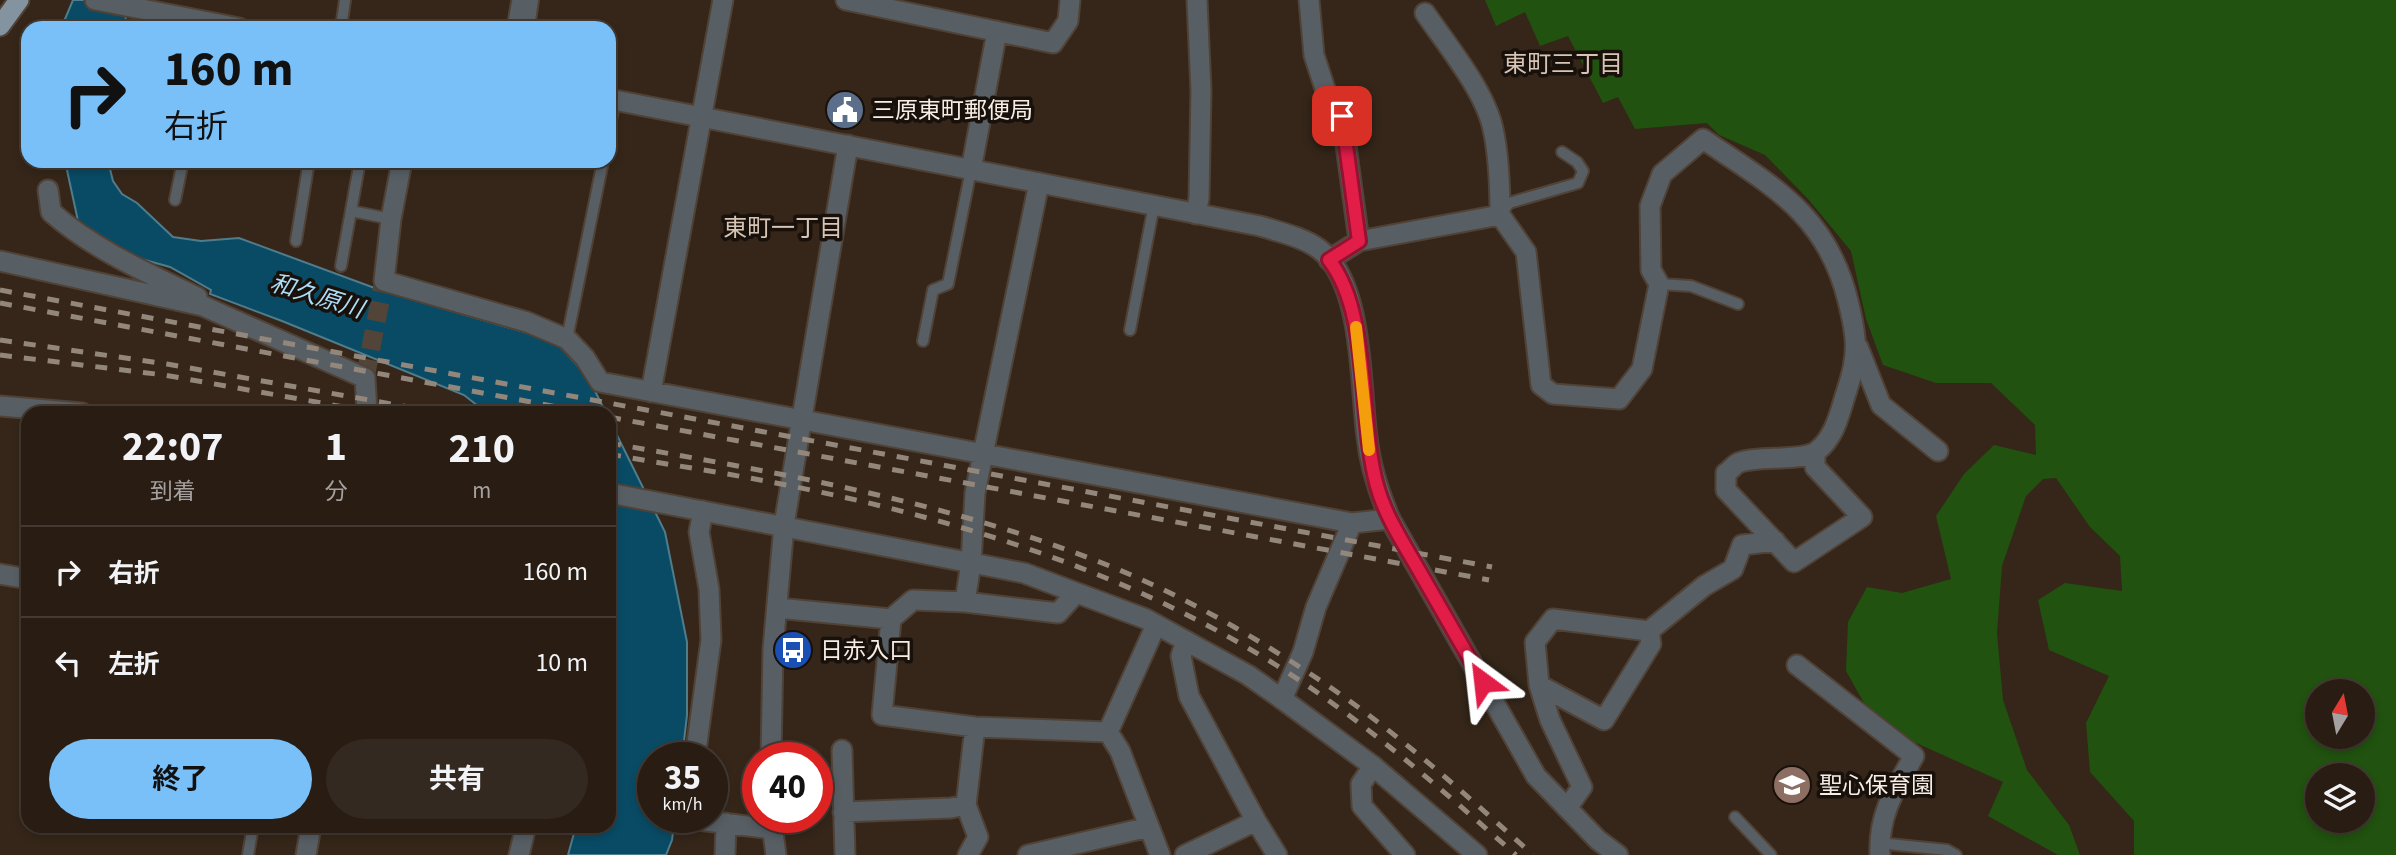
<!DOCTYPE html>
<html lang="ja">
<head>
<meta charset="utf-8">
<style>
  :root { --surface:#281c13; --page:#342921; --text:#f1f3f6; --muted:#a5a1a0; --line:#443a33; --accent:#79bff8 }
  body { margin:0; font-family:"Source Sans 3","Noto Sans JP",sans-serif; background:var(--page); color:var(--text); height:100vh; display:flex; flex-direction:column; font-size:26px; white-space:nowrap }
  * { box-sizing:border-box; margin:0 }
  p { font-size:23px; color:var(--muted) }
  .icon { flex:none; width:38px; height:38px; fill:none; stroke:currentColor; stroke-width:2; stroke-linecap:round; stroke-linejoin:round }
  .map { position:relative; flex:1; overflow:hidden }
  .details { position:absolute; left:21px; top:406px; width:595px; height:427px; display:flex; flex-direction:column; background:var(--surface); border-radius:21px; box-shadow:0 4px 10px #0003,0 0 0 2px var(--line) }
  .details>* { flex:none }
  .top-card { position:absolute; left:21px; top:21px; width:595px; height:147px; border-radius:21px; box-shadow:0 4px 10px #0003,0 0 0 2px var(--line); background:#79bff8; color:#111; overflow:hidden }
  .needle { width:46px; rotate:10deg }
  .fabs { position:absolute; left:2305px; top:679px; display:grid; gap:14px }
  .fabs a { display:grid; place-items:center; width:70px; height:70px; border-radius:50%; background:var(--surface); box-shadow:0 4px 10px #0003,0 0 0 2px var(--line); font-size:35px }
  .speed { position:absolute; left:637px; top:742px; display:flex; gap:14px; font-size:35px; font-weight:700; text-align:center }
  .speed>* { display:grid; place-content:center; width:91px; height:91px; border-radius:50%; background:var(--surface); box-shadow:0 4px 10px #0003,0 0 0 2px var(--line); line-height:1 }
  .speed small { font-size:18px; font-weight:400 }
  .speed .limit { border:10px solid #d22; background:#fff; color:#111 }
  .pin { position:absolute; display:grid; place-items:center; width:60px; height:60px; color:#fff; margin:-30px; border-radius:14px; box-shadow:0 4px 10px #0006 }
  .me { position:absolute; width:77px; margin:-38px; rotate:330deg; stroke-linejoin:round; filter:drop-shadow(0 0 5px #0008) }
  .turn { display:flex; align-items:center; gap:24px; height:147px; padding:0 28px; font-size:32px }
  .turn .icon { width:91px; height:91px; stroke-width:2.5 }
  .turn b { display:block; font-size:49px; line-height:60px }
  .eta { display:flex; justify-content:space-evenly; align-items:center; height:119px; text-align:center }
  .eta b { font-size:42px; font-weight:700; line-height:49px }
  .button { display:flex; gap:14px; margin-top:auto; padding:14px 28px }
  .button a { flex:1; height:80px; border-radius:42px; background:var(--accent); color:#111; font-size:28px; font-weight:700; line-height:80px; text-align:center }
  .button a+a { background:var(--page); color:var(--text) }
  ul { padding:0; list-style:none }
  li { display:flex; align-items:center; gap:21px; height:91px; padding:0 28px; border-top:2px solid var(--line) }
  li div { flex:1 }
  li b { display:block; font-size:26px }
  li em { font-style:normal }
  .map>svg:first-child { display:block }
</style>
</head>
<body>
<div class="map">
<svg width="2396" height="855" viewBox="0 0 2396 855">
  <rect width="100%" height="100%" fill="#352619"/>
  <path fill="#21520f" fill-rule="evenodd" d="M1485 0H2396V855H2134V821L2090 772 2086 723 2109 676 2049 650 2038 600 2065 583 2122 591 2120 556 2090 527 2056 478 2043 479 2026 496 2002 566 1997 633 2003 700 2027 770 2069 825 2080 855H2058L1988 816 2003 782 1914 742 1864 703 1846 671 1848 622 1867 587 1902 593 1951 579 1936 516 1964 474 1994 445 2036 455 2035 425 1991 383H1936L1883 365 1866 319 1851 251 1808 199 1765 155 1719 135 1707 123 1635 129 1618 97 1603 103 1568 36 1540 46 1525 12 1496 26ZM2317 691H2362V737H2317ZM2317 775H2362V821H2317Z"/>
  <path fill="#094b65" stroke="#507c8b" stroke-width="2" d="M73 0H127L125 28H65V19Z
    M65 161H108L113 181 122 194 137 203 173 237 201 241 239 238 380 290 555 341 588 377 606 413H487L464 395 282 321 210 294 211 290 170 267 127 255 109 241 78 221Z
    M609 419 665 532 687 642V715L682 758H653V817H675L672 840 666 855H568L576 826H609Z"/>
  <g fill="none" stroke-linecap="round" stroke-linejoin="round">
    <path stroke="#524438" stroke-width="19" stroke-dasharray="19 10" stroke-linecap="butt" d="M365 378 384 281"/>
    <defs>
      <path id="service" d="M341 28 345 0
        M529 28 533 0
        M609 130 615 100
        M175 200 183 161
        M351 211 391 219
        M1501 214 1509 203 1578 183 1583 171 1577 162 1562 152
        M296 241 309 161
        M341 266 360 161
        M1659 284 1691 286 1738 304
        M1130 330 1154 205
        M567 339 603 161
        M923 341 933 290 948 284 971 170
        M1735 817 1771 855
        M1879 843 1947 850 1956 855
        M248 855 253 826"/>
      <path id="minor" d="M846 0 1053 43 1068 21 1070 0
        M1309 0 1314 55 1328 98 1342 116 1359 241
        M1425 13C1447 45 1485 91 1493 129 1499 156 1500 187 1500 215
        M517 28 522 0
        M402 161 391 219 384 281 527 322 567 339 585 358 600 382 1352 523
        M971 170 997 31
        M48 190 51 212C93 249 147 273 197 297
        M1196 214 1199 198 1201 91 1197 0
        M1329 260 1359 241 1500 215 1526 252 1541 385 1553 394 1619 399 1642 369 1659 284 1651 270 1650 206 1662 174 1703 139C1772 186 1827 214 1848 301 1857 337 1859 354 1847 390 1840 411 1836 436 1817 451 1803 462 1756 455 1738 463 1734 465 1730 471 1726 473V490L1794 562 1862 517 1815 467V454
        M0 261 203 306 365 378 367 413
        M1858 347 1881 405 1938 451
        M651 392 723 0
        M0 574 28 579
        M1076 593 1058 613 965 602 913 600 891 619 882 715 975 727 1108 732
        M965 602 971 563 975 493 1039 183
        M777 608 891 619
        M1649 631 1704 586 1733 569 1742 545 1775 541
        M1186 641 1181 656 1189 696 1256 821 1277 855
        M1797 665 1914 756C1895 789 1878 815 1880 855
        M1539 685 1604 720 1651 644 1649 631 1553 619 1535 642 1539 685 1550 720 1582 787 1567 808
        M1282 699 1303 652 1316 607 1352 523 1390 519
        M1108 732 1120 751 1160 855
        M1108 732 1156 625
        M842 750 845 855
        M695 758 711 640 709 589 699 532 703 511
        M1373 766 1361 784 1362 806 1405 855
        M843 812 951 808 966 805
        M696 817 698 820 772 829
        M306 855 311 826
        M519 855 526 826
        M725 855 726 823
        M968 855 978 837 966 805 975 727
        M1028 855 1149 827
        M1185 855 1256 821"/>
      <path id="tertiary" d="M95 0 239 28
        M609 99 1260 226C1279 232 1303 237 1319 249 1364 282 1360 387 1367 437 1370 466 1379 493 1390 519L1536 776 1598 840 1618 855
        M0 406 82 413
        M609 493 1024 573 1146 619 1248 675 1282 699 1373 766 1477 855
        M771 758 773 649 784 525 848 145
        M771 817 776 855"/>
      <path id="primary" d="M0 26 19 0"/>
    </defs>
    <use href="#service" stroke="#504236" stroke-width="14"/>
    <use href="#minor" stroke="#504236" stroke-width="23"/>
    <use href="#tertiary" stroke="#504236" stroke-width="23"/>
    <use href="#primary" stroke="#504236" stroke-width="23"/>
    <use href="#service" stroke="#575f65" stroke-width="10"/>
    <use href="#minor" stroke="#575f65" stroke-width="19"/>
    <use href="#tertiary" stroke="#575f65" stroke-width="19"/>
    <use href="#primary" stroke="#8393a0" stroke-width="19"/>
    <path stroke="#93877c" stroke-width="5" stroke-dasharray="12 12" stroke-linecap="butt" d="M0 290 1492 567
      M0 303 590 413
      M0 340 167 364 442 413
      M0 355 164 375 378 413
      M609 417 1489 580
      M609 443C774 472 940 500 1097 561 1175 591 1251 634 1321 681 1397 732 1465 794 1533 855
      M609 454C658 463 707 470 755 479 937 513 1119 566 1276 665 1363 720 1439 787 1516 855"/>
  </g>
  <g fill="none" stroke-linecap="round" stroke-linejoin="round">
    <defs>
      <path id="route" d="M1342 116 1359 241 1329 260C1371 313 1358 419 1377 486 1385 515 1402 541 1417 567 1439 606 1461 644 1483 682"/>
    </defs>
    <use href="#route" stroke="#92132f" stroke-width="18"/>
    <use href="#route" stroke="#e11d48" stroke-width="12"/>
    <path stroke="#f59e0b" stroke-width="12" d="M1356 327 1369 450"/>
  </g>
  <defs>
    <symbol id="civic-disc" viewBox="-11 -11 22 22"><circle r="9.5" fill="#5c6f8a" stroke="#17100b"/><path d="M-.6-6.5H3V-4.5H.6V-3L4-1V1h2V6H-6V1h2V-1L-.6-3ZM-1.2 2.5V6h2.4V2.5Z" fill="#fff"/></symbol>
    <symbol id="bus-disc" viewBox="-11 -11 22 22"><circle r="9.5" fill="#1a4fb4" stroke="#17100b"/><path d="M-5-6H5V4H4V6H2V4H-2V6H-4V4H-5ZM-3.5-4V0h7V-4ZM-3.5 1.2v1.5H-2V1.2ZM2 1.2v1.5H3.5V1.2Z" fill="#fff"/></symbol>
    <symbol id="school-disc" viewBox="-11 -11 22 22"><circle r="9.5" fill="#8d6e63" stroke="#17100b"/><path d="M0-5L7-2L0 1L-7-2ZM-4 1L0 2.5L4 1V4Q0 6-4 4Z" fill="#fff"/></symbol>
  </defs>
  <g fill-rule="evenodd">
    <use href="#civic-disc" x="823" y="88" width="44" height="44"/>
    <use href="#bus-disc" x="771" y="628" width="44" height="44"/>
    <use href="#school-disc" x="1770" y="763" width="44" height="44"/>
  </g>
  <g text-anchor="middle" stroke-width="7" stroke-linejoin="round" paint-order="stroke">
    <g font-size="23" fill="#f7ede5" stroke="#17100b" text-anchor="start">
      <text x="872" y="118">三原東町郵便局</text>
      <text x="820" y="658">日赤入口</text>
      <text x="1819" y="793">聖心保育園</text>
    </g>
    <g font-size="24" fill="#d7c4b4" stroke="#17100b">
      <text x="1563" y="72">東町三丁目</text>
      <text x="783" y="236">東町一丁目</text>
    </g>
    <g font-size="24" font-style="italic" fill="#acdcf6" stroke="#17100b">
      <text transform="translate(317 296) rotate(17)" y="8">和久原川</text>
    </g>
  </g>
</svg>
<div class="fabs">
<a><svg class="needle" viewBox="-14 -14 28 28"><path d="M0-13l5 13h-10z" fill="#e53935"/><path d="M0 13l5-13h-10z" fill="#a5a1a0"/></svg></a>
<a><svg class="icon" aria-label="layers" viewBox="0 0 24 24"><path d="M12 4l9 5-9 5-9-5zM3 14l9 5 9-5"/></svg></a>
</div>
<div class="speed"><div>35<small>km/h</small></div><div class="limit">40</div></div>
<div class="pin" style="left:1342px;top:116px;background:#d93025"><svg class="icon" aria-label="arrive" viewBox="0 0 24 24"><path d="M6 21V4h12l-3 4 3 4H6"/></svg></div>
<svg class="me" style="left:1483px;top:682px" viewBox="-20 -20 40 40"><path d="M0-17L14 15 0 8-14 15z" fill="#e11d48" stroke="#fff" stroke-width="4"/></svg>
<div class="top-card">
<div class="turn"><svg class="icon" aria-label="right" viewBox="0 0 24 24"><path d="M7 20v-9h11M14 6l5 5-5 5"/></svg><div><b>160 m</b>右折</div></div>
</div>
<section class="details">
<div class="eta">
<div><b>22:07</b><p>到着</p></div>
<div><b>1</b><p>分</p></div>
<div><b>210</b><p>m</p></div>
</div>
<ul>
<li><svg class="icon" aria-label="right" viewBox="0 0 24 24"><path d="M7 20v-9h11M14 6l5 5-5 5"/></svg><div><b>右折</b></div><em>160 m</em></li>
<li><svg class="icon" aria-label="left" viewBox="0 0 24 24"><path d="M17 20v-9H6M10 6l-5 5 5 5"/></svg><div><b>左折</b></div><em>10 m</em></li>
</ul>
<div class="button"><a>終了</a><a>共有</a></div>
</section>
</div>
</body>
</html>
